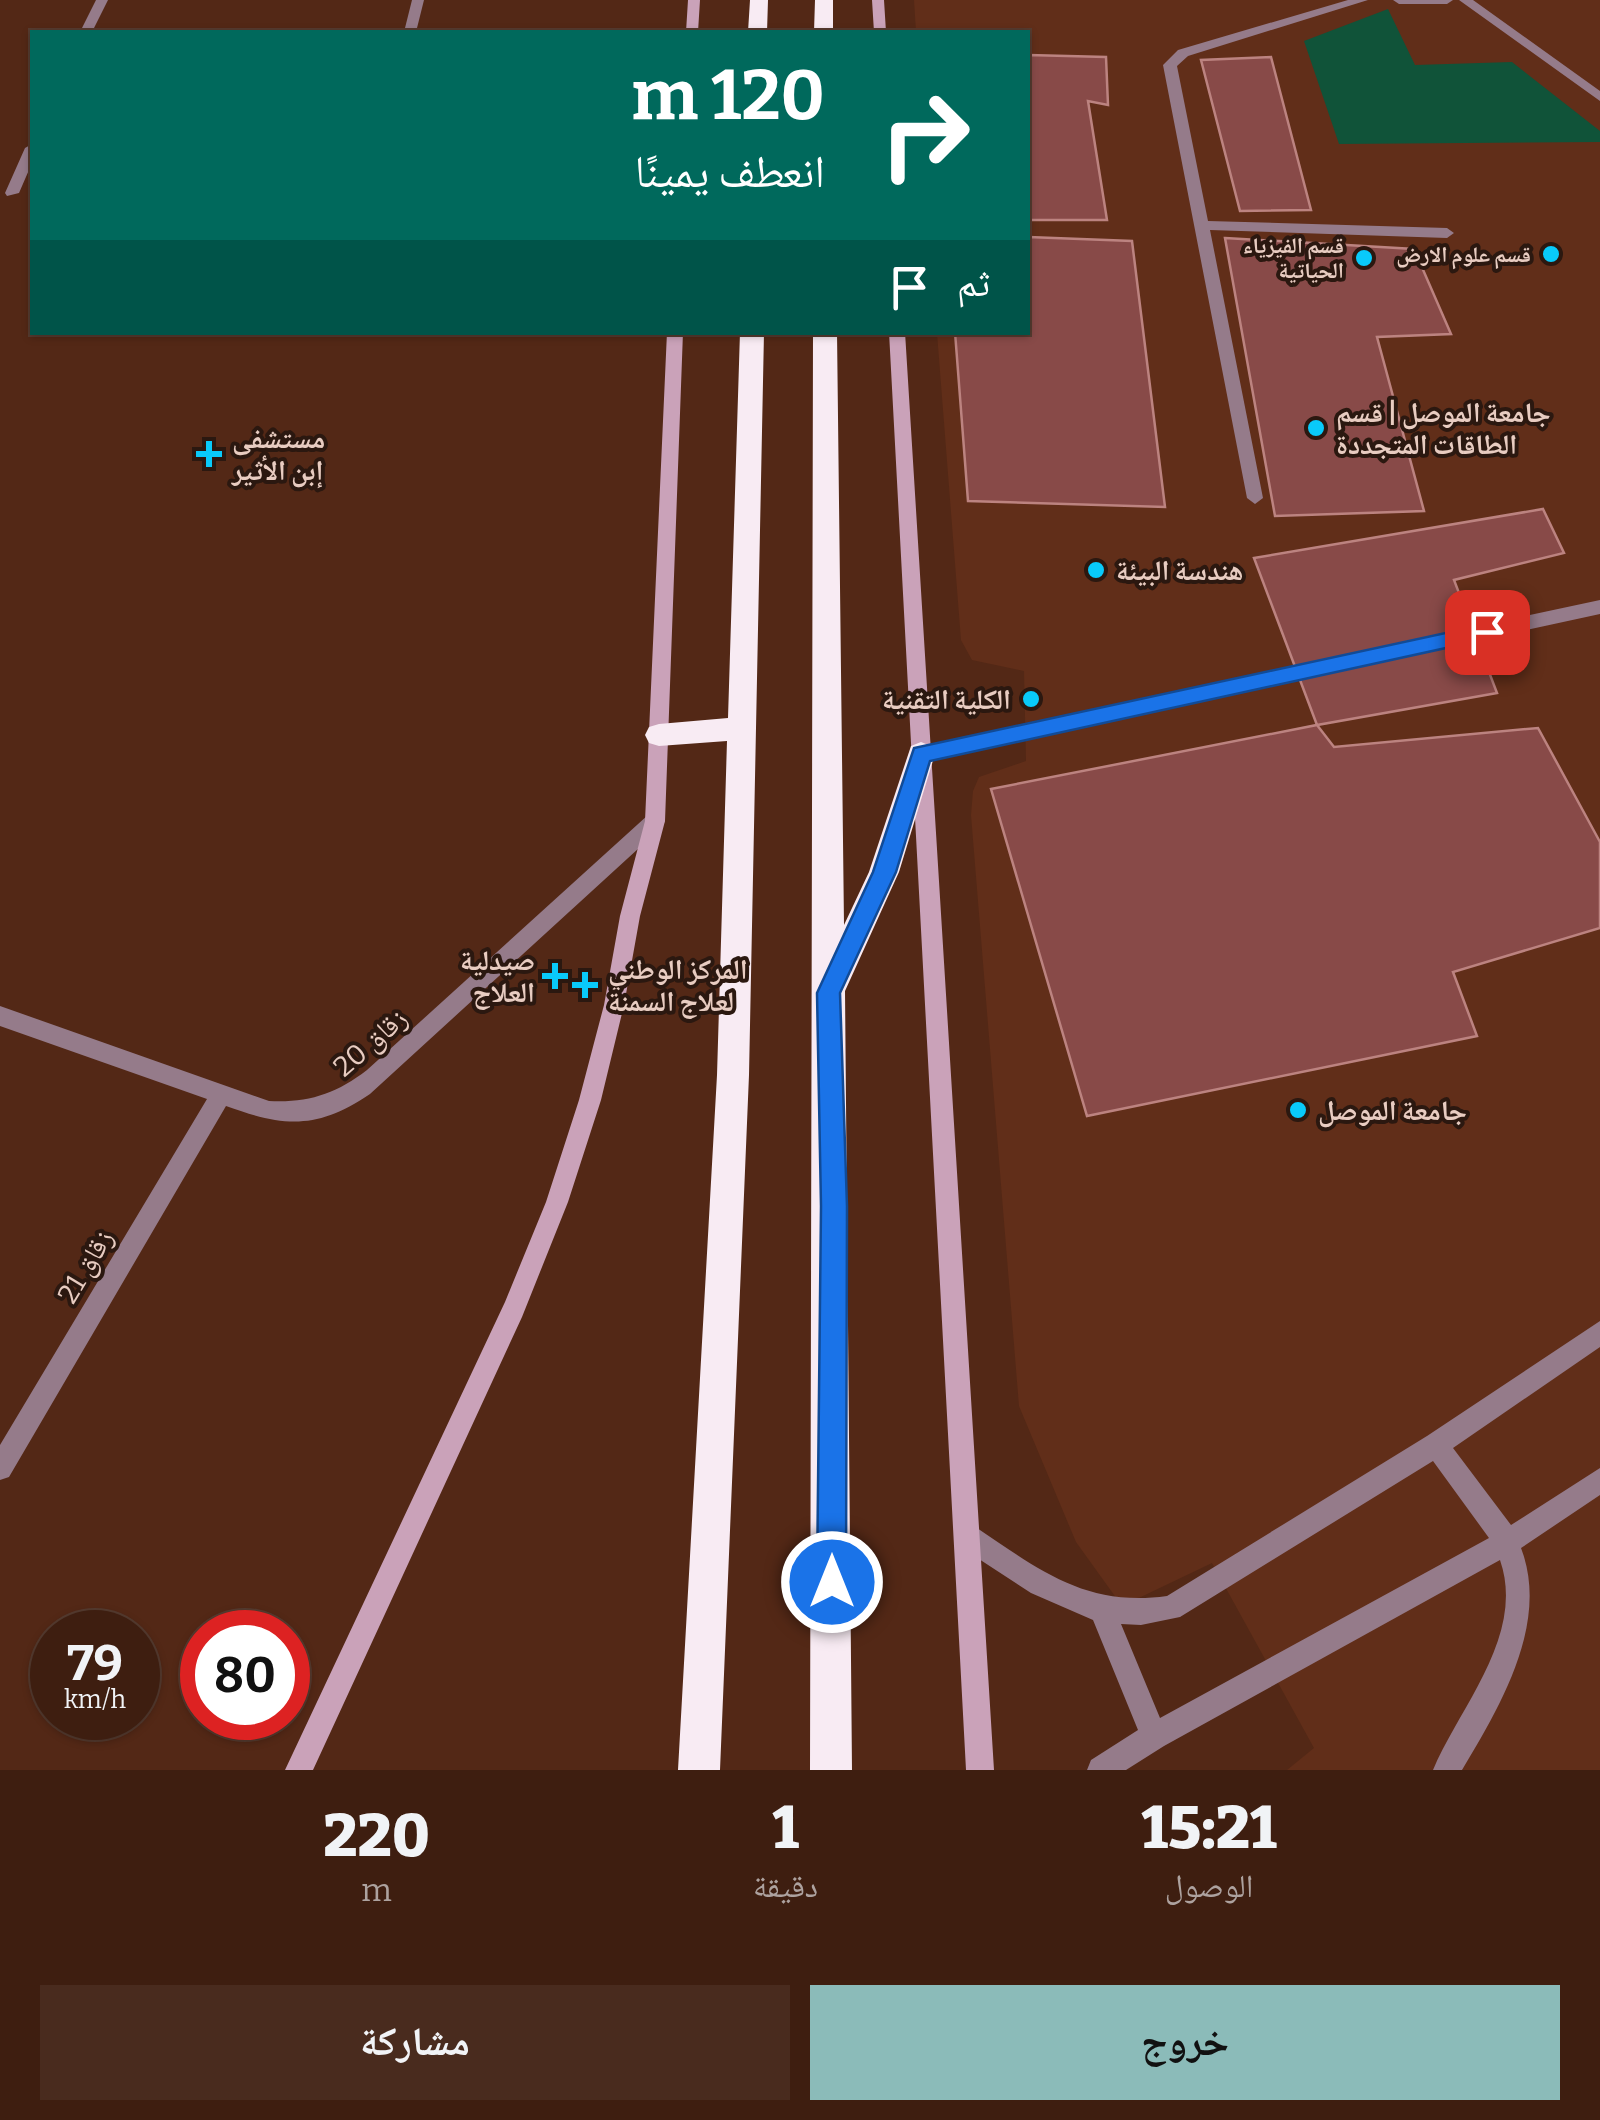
<!DOCTYPE html>
<html lang="ar">
<head>
<meta charset="utf-8">
<style>
  :root { --surface:#3e1e10; --page:#492b1e; --text:#f1f3f6; --muted:#ada29f; --line:#573c30; --accent:#8bbbb9 }
  body { margin:0; font-family:Bitter,"Noto Naskh Arabic",serif; background:var(--page); color:var(--text); direction:rtl; height:100vh; display:flex; flex-direction:column; font-size:38px; white-space:nowrap }
  * { box-sizing:border-box; margin:0 }
  p { font-size:32px; color:var(--muted) }
  .icon { flex:none; width:55px; height:55px; fill:none; stroke:currentColor; stroke-width:2; stroke-linecap:round; stroke-linejoin:round }
  .map { position:relative; height:1770px; overflow:hidden; direction:ltr }
  .panel { display:flex; flex-direction:column; background:var(--surface); flex:1 }
  .panel>* { flex:none }
  .guide { position:absolute; left:30px; top:30px; width:1000px; height:305px; border-radius:0px; box-shadow:0 2px 8px #0004,0 0 0 2px var(--line); direction:rtl; background:#00695c; color:#fff; overflow:hidden }
  .speed { position:absolute; left:30px; top:1610px; display:flex; gap:20px; font-size:50px; font-weight:700; text-align:center }
  .speed>* { display:grid; place-content:center; width:130px; height:130px; border-radius:50%; background:var(--surface); box-shadow:0 2px 8px #0004,0 0 0 2px var(--line); line-height:1 }
  .speed small { font-size:25px; font-weight:400 }
  .speed .limit { border:15px solid #d22; background:#fff; color:#111 }
  .pin { position:absolute; display:grid; place-items:center; width:85px; height:85px; color:#fff; margin:-42px; border-radius:20px; box-shadow:0 5px 15px #0006 }
  .me { position:absolute; width:110px; margin:-55px; rotate:0deg; stroke-linejoin:round; filter:drop-shadow(0 0 8px #0008) }
  .turn { display:flex; align-items:center; gap:35px; height:210px; padding:0 40px; font-size:45px }
  .turn .icon { width:130px; height:130px; stroke-width:2.5 }
  .turn b { display:block; font-size:70px; line-height:85px }
  .then { display:flex; align-items:center; height:95px; padding:0 40px; background:#0003; gap:20px; font-size:38px }
  .eta { display:flex; justify-content:space-evenly; align-items:center; height:170px; text-align:center }
  .eta b { font-size:60px; font-weight:800; line-height:70px }
  .primary-button { display:flex; gap:20px; margin-top:auto; padding:20px 40px }
  .primary-button a { flex:1; height:115px; border-radius:0px; background:var(--accent); color:#111; font-size:40px; font-weight:800; line-height:115px; text-align:center }
  .primary-button a+a { background:var(--page); color:var(--text) }
  .map>svg:first-child { display:block }
</style>
</head>
<body>
<div class="map">
<svg width="1600" height="1770" viewBox="0 0 1600 1770">
  <rect width="100%" height="100%" fill="#532816"/>
  <path fill="#612e19" d="M914 0H1600V1770H1287L1314 1748 1212 1563 1122 1606 1076 1542 1019 1406 971 815 973 791 979 777 1026 761 1024 671 972 660 961 640 937 333 1028 332V32H916Z"/>
  <path fill="#105339" d="M1388 9 1415 65 1512 62 1600 131V142L1339 144 1304 41Z"/>
  <path fill="#884a48" stroke="#bc8380" stroke-width="2.5" d="M1028 55 1106 57 1108 105 1088 101 1107 220H1028Z
    M1271 57 1311 210 1240 211 1201 60Z
    M1028 237 1132 241 1165 507 968 501 955 332H1028Z
    M1225 238 1414 249 1451 334 1377 337 1424 511 1275 516Z
    M1543 509 1564 553 1454 580 1497 693 1317 725 1254 558Z
    M1317 725 1334 747 1538 728 1600 842V928L1453 972 1477 1036 1087 1116 991 789Z"/>
  <g fill="none" stroke-linecap="round" stroke-linejoin="round">
    <path fill="#957b8a" fill-rule="evenodd" d="M1348 0H1368L1188 56 1177 66 1208 221 1447 228 1454 233 1447 238 1210 230 1263 498 1255 504 1247 498 1163 65 1178 50Z
      M1393 0H1453L1447 4H1399Z
      M1459 0H1473L1600 91V101Z
      M1600 600V614L921 762 912 754 921 746Z
      M1600 1321V1347L1453 1448 1511 1525 1600 1468V1495L1521 1548C1550 1623 1500 1706 1462 1770H1433C1460 1706 1526 1635 1500 1560L1164 1746 1126 1770H1087L1091 1760 1138 1730 1093 1620 1031 1593 959 1546 955 1537 959 1528 968 1524 977 1528C1041 1571 1086 1607 1167 1596L1427 1436ZM1433 1461 1489 1538 1160 1718 1121 1624 1141 1625 1180 1617Z"/>
    <path fill="#957b8a" fill-rule="evenodd" d="M96 0H108L92 32H80Z
      M412 0H424L416 32H404Z
      M32 144V163L19 193 7 196 5 193 25 148Z
      M655 813 662 815 665 821 662 827 370 1094C317 1130 284 1127 226 1106L9 1477 0 1480V1445L207 1099 0 1026V1006L269 1101C308 1103 336 1094 367 1070L648 815Z"/>
    <path fill="#caa2b9" fill-rule="evenodd" d="M688 0H700L698 32H686Z
      M872 0H884L886 32H874Z
      M667 332H683L665 821 640 916 624 1005 601 1100 568 1202 522 1317 313 1770H285L505 1302 546 1202 579 1100 604 1005 620 916 645 821Z
      M889 332H905L994 1770H966Z"/>
    <path fill="#f8ebf3" fill-rule="evenodd" d="M750 0H768L767 32H748Z
      M815 0H833V32H814Z
      M740 332H764L749 1075 720 1770H678L717 1075 727 741 659 746 649 743 645 735 649 727 659 724 728 718Z
      M813 332H837L844 925 869 872 911 746 921 742 931 746 935 754 899 872 845 991 852 1770H810Z"/>
  </g>
  <path fill="#1a73e8" stroke="#114b97" stroke-width="2.5" d="M1487 624 1497 632 1487 639 930 761 896 872 840 993 847 1206 846 1582 842 1592 832 1597 821 1592 817 1582 821 1206 817 993 873 872 914 748Z"/>
  <g fill="#09cafa" stroke="#2b1810" stroke-width="4">
    <circle cx="1551" cy="254" r="10"/>
    <circle cx="1364" cy="258" r="10"/>
    <circle cx="1316" cy="428" r="10"/>
    <path d="M204 439h10v10h10v10h-10v10h-10v-10h-10v-10h10z"/>
    <circle cx="1096" cy="570" r="10"/>
    <circle cx="1031" cy="699" r="10"/>
    <path d="M550 961h10v10h10v10h-10v10h-10v-10h-10v-10h10z"/>
    <path d="M580 970h10v10h10v10h-10v10h-10v-10h-10v-10h10z"/>
    <circle cx="1298" cy="1110" r="10"/>
  </g>
  <g text-anchor="middle" stroke-width="8" stroke-linejoin="round" paint-order="stroke">
    <g font-size="22" font-weight="bold" fill="#e8ccc1" stroke="#2b1810" text-anchor="end">
      <text x="1344" y="253">قسم الفيزياء<tspan x="1344" dy="25">الحياتية</tspan></text>
      <text x="1531" y="262">قسم علوم الارض</text>
    </g>
    <g font-size="28" font-weight="bold" fill="#e8ccc1" stroke="#2b1810" text-anchor="start">
      <text x="1336" y="422">جامعة الموصل | قسم<tspan x="1336" dy="32">الطاقات المتجددة</tspan></text>
      <text x="232" y="448">مستشفى<tspan x="232" dy="32">إبن الأثير</tspan></text>
      <text x="1116" y="580">هندسة البيئة</text>
      <text x="1011" y="709" text-anchor="end">الكلية التقنية</text>
      <text x="535" y="970" text-anchor="end">صيدلية<tspan x="535" dy="32">العلاج</tspan></text>
      <text x="608" y="979">المركز الوطني<tspan x="608" dy="32">لعلاج السمنة</tspan></text>
      <text x="1318" y="1120">جامعة الموصل</text>
    </g>
    <g font-size="28" fill="#e8ccc1" stroke="#2b1810">
      <text transform="translate(370 1042) rotate(-41)" y="10">زقاق 20</text>
      <text transform="translate(85 1266) rotate(-59)" y="10">زقاق 21</text>
    </g>
  </g>
</svg>
<div class="speed"><div>79<small>km/h</small></div><div class="limit">80</div></div>
<div class="pin" style="left:1487px;top:632px;background:#d93025"><svg class="icon" aria-label="arrive" viewBox="0 0 24 24"><path d="M6 21V4h12l-3 4 3 4H6"/></svg></div>
<svg class="me" style="left:832px;top:1582px" viewBox="-20 -20 40 40"><circle r="17" fill="#1a73e8" stroke="#fff" stroke-width="3"/><path d="M0-11L8 9 0 5-8 9z" fill="#fff"/></svg>
<div class="guide">
<div class="turn"><svg class="icon" aria-label="right" viewBox="0 0 24 24"><path d="M7 20v-9h11M14 6l5 5-5 5"/></svg><div><b>120 m</b>انعطف يمينًا</div></div>
<div class="then">ثم<svg class="icon" aria-label="arrive" viewBox="0 0 24 24"><path d="M6 21V4h12l-3 4 3 4H6"/></svg></div>
</div>
</div>
<section class="panel">
<div class="eta">
<div><b>15:21</b><p>الوصول</p></div>
<div><b>1</b><p>دقيقة</p></div>
<div><b>220</b><p>m</p></div>
</div>
<div class="primary-button"><a>خروج</a><a>مشاركة</a></div>
</section>
</body>
</html>
